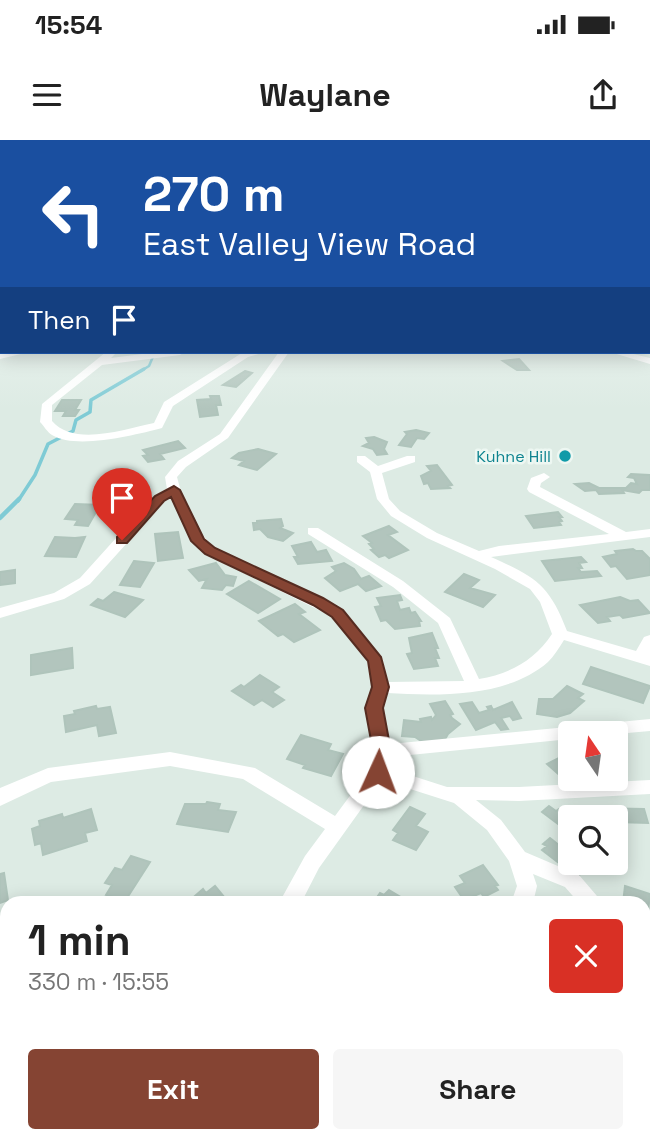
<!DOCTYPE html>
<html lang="en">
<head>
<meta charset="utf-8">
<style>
  :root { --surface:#fff; --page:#f6f6f6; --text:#222; --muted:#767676; --accent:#854433 }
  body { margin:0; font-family:"Space Grotesk",sans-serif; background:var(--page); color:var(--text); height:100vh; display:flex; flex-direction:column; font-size:26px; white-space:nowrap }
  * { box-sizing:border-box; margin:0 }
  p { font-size:23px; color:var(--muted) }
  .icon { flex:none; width:38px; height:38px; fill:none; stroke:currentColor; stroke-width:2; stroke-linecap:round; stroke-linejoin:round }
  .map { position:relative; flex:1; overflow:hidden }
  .panel { position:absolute; left:0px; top:756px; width:651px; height:247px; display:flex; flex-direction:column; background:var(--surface); border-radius:21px 21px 0 0; box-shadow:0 4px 18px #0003 }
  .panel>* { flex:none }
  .top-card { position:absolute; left:0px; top:0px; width:651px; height:214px; box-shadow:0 4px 18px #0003; background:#1a4fa0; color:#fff; overflow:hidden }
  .needle { width:46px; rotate:347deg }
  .fabs { position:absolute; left:558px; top:581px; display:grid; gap:14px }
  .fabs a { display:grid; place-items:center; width:70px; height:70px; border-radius:7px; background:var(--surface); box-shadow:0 4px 18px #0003; font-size:35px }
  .pin { position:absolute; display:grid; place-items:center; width:60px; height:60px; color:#fff; margin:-72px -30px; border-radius:50% 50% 50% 0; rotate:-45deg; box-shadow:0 0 7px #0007 }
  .pin .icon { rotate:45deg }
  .me { position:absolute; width:77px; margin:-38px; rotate:2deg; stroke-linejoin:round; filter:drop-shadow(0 0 5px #0008) }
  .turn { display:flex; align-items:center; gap:24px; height:147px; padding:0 28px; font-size:32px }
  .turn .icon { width:91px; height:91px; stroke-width:2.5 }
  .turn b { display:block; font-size:49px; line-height:60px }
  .then { display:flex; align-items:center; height:66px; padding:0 28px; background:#0003; gap:14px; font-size:26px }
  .round { display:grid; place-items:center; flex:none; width:74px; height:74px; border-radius:7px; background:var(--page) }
  .head { display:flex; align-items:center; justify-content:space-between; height:119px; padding:0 28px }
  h1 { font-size:42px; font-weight:800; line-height:52px }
  .action { display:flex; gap:14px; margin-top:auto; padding:14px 28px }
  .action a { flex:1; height:80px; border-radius:7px; background:var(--accent); color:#fff; font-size:28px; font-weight:800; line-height:80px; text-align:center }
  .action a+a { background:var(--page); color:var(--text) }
  .status { display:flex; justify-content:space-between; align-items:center; height:49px; padding:0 35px; background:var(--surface); direction:ltr }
  .status svg { height:19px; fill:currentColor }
  header { display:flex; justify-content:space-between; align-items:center; height:91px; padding:0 28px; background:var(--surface); font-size:32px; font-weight:800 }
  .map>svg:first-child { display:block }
</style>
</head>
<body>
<div class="status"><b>15:54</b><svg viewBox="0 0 49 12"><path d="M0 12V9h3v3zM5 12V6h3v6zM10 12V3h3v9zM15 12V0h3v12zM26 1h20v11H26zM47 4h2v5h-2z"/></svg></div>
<header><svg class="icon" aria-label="menu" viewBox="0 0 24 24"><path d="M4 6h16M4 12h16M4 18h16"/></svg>Waylane<svg class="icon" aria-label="share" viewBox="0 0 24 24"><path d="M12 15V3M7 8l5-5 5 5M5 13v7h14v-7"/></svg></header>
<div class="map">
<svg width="650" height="1002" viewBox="0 0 650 1002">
  <rect width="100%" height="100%" fill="#ddebe4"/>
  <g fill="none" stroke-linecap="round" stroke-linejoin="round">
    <path stroke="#7fcbd5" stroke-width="2.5" d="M141 231 149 226 155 212"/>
    <path stroke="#7fcbd5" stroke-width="3.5" d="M18 361 35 335 48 304 73 291 76 280 90 272 91 260 144 229"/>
    <path stroke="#7fcbd5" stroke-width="4.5" d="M0 378 19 359"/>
  </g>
  <path fill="#b2c5bd" stroke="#afc4bb" stroke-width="2" d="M519 219 529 230H517L503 221Z
    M245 231 252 233 236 247 223 245Z
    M210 256H219L221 265H216L218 275 200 277 197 260 211 259Z
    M62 260H81L75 270H79L75 276H63L66 271H55Z
    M416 290 429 293 424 299 417 298 411 307 399 305 407 294 405 292Z
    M374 297 387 302 384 309 387 314 377 315 373 309 363 306 369 303 366 298Z
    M178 301 185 308 160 314 164 319 148 322 143 316 148 315 143 310Z
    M258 309 276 314 257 330 239 325 244 321 232 318 239 313Z
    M437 325 452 345 448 346 450 348 431 349 428 343 424 344 421 336 431 331 427 326Z
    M631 334 650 335V350H642L639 353 622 350 624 353 599 354 596 350 585 351 575 344 589 343 599 348H626L631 343 637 344 634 338 628 337Z
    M75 364 100 365 88 386 75 385 78 380 65 379Z
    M558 372 562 377H559L562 381 559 382 561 385 534 388 526 376Z
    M281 379 283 386 280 388 293 393 283 401 268 397 260 389 254 390 253 383H257V381Z
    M389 386 397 392 388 395 408 410 389 418 385 415 379 417 371 410 374 409 369 404 372 403 363 396Z
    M178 392 183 418 158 421 155 394Z
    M55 397 75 398 85 397 76 417 45 416Z
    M311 402 317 412 326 410 332 421 298 424 294 417H298L292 406Z
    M633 409 636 411H642L650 419V435L627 439 616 426 611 427 603 417 617 414 615 411Z
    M581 417 586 422 579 423 582 428H578L581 432 597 431 601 436 555 441 542 421Z
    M134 421 154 423 140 447 120 445Z
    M216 423 225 435 236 437 233 446 226 445 222 450 202 448 207 439 199 441 189 430Z
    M344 423 354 429 361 439 369 436 381 446 366 451 358 444 340 451 325 438 336 431 332 427Z
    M15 430V443L0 445V432Z
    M464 434 479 440 470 448 495 455 483 467 445 452Z
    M249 441 280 459 258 473 227 454Z
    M114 452 143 460 125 477 91 465 98 459 103 461Z
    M400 455 402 460 397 461 400 470 409 468 411 473 415 472 421 481H419L420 486 395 489 386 480 381 481 375 467 381 466 377 458Z
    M620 457 630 461 638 460 650 473 623 478 620 475 607 477 610 481 598 483 580 465Z
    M295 464 305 472 299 474 320 490 294 502 283 494 278 496 259 481Z
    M432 493 438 508H435L439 518H435L438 526 414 529 407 514 412 513 409 498Z
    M72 508 73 528 31 535V515Z
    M591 527 650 546 643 563 583 544Z
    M260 535 279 547 272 552 284 560 273 567 262 560 254 565 232 551 241 545 244 547Z
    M567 546 583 554 578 558 584 561 570 573 557 577 537 574 539 559H553Z
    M445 561 453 574 450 575 452 578 460 584 448 594 444 601 424 603 415 597 402 596 404 580 421 582 420 579 431 577 432 580 436 575 430 564Z
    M472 562 479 573 489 570 487 567 491 566 493 570 512 562 521 578 513 580 510 576 501 578 508 589 501 590 495 582 476 590 460 564Z
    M96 566 97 569 110 567 116 593 99 596 97 585 66 592 64 576 75 574 74 571Z
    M301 595 331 604 328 610 343 614 331 636 303 628 305 625 287 619Z
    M561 617 570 624V639H586L591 643 574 648 547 624Z
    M207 662 220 664 218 670 236 672 228 692 177 684 185 664H206Z
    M549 666 556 671 559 669 572 677 570 693 542 672Z
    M410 667 425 674 416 686 428 692 416 710 393 700 398 693 393 690Z
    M591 668 644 669 648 683 616 682V677L593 675Z
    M91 669 97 690 85 693 87 701 43 715 41 703 35 705 32 689 40 686 39 681 62 674 63 678Z
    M550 698 570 714V723H582L588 727 577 737 542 710 547 706 543 704Z
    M131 716 150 722 125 761 106 755 112 745 105 743 115 728 122 730Z
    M483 725 498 745 495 746 498 750 484 757 481 753 464 760 455 747 465 743 460 736Z
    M4 733 8 760 0 763V734Z
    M215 746 229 763H187L203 749 206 753Z
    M625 746 650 754 646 789H644V763H623Z
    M389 750 404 759 401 763H373L380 753 384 755Z
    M169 996H194L197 1002H172Z"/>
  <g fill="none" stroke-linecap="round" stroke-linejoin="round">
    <defs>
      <path id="major" d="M649 152H650V158H649Z"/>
    </defs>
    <use href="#major" stroke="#c0c8c6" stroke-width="4"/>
    <path fill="#fff" fill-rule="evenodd" d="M0 150 2 151V155L0 156Z
      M0 188H2V194H0Z
      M649 194H650V200H649Z
      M8 212H29L0 219V213Z
      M106 212H117L111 218 158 212H185L180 215 102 225 52 265V281C74 307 125 289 154 283L164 262 242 213 266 212 248 217 173 266 162 288C135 295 76 310 52 295 47 292 44 286 40 282L42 264Z
      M279 212H289L228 298 186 327 177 337C183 361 196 392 215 408L343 471 383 520 387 542 464 541 438 483 393 447 308 394V388H318L403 441 450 478 479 539C510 534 535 520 552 494L540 462 530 449 495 429 427 398 391 376 377 359 370 332 357 322V316H365L378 326 407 316H415V322L382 333 389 359 400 371 437 393 479 411 499 406 609 394 529 352 527 349 531 338 544 333 550 337 541 343 540 347 626 392 650 389V397L491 417C535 437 549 444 567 491L636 511 644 497 650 495V526L564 500C559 508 554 516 548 522 507 558 438 556 387 553L383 568 390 604 650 579V591L616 594 570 593V599L390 617 388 628 447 647H519L650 640V654L519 661 476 660 501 680 525 712 579 735 603 763H579L565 747 533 734 537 746 533 763H511L517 746 509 721 487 690 454 663 382 640 319 728 301 763H279L305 716 325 689 243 639 170 626 51 642 0 666V648L48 628 170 612 255 628 335 676 369 630 373 611 365 568 372 547 367 521 333 477 205 414 191 401 171 357 164 362 90 444 64 459 0 478V468L54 453 80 438 154 356 167 349 165 337 178 321 220 294Z
      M610 212H625L650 218V224Z
      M650 969V996L644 998 639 996H644V972Z
      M27 996H75L73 1002H28Z
      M478 996H506L508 1002H480Z
      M592 996H631L629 1002H590Z"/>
    <use href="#major" fill="#5da48f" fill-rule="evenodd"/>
  </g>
  <linearGradient id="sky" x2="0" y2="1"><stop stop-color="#7ebde0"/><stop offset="0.48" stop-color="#f0f6f3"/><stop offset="1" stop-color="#f0f6f3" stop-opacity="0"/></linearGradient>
  <rect width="650" height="269" fill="url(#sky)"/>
  <path fill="#854433" stroke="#562c21" stroke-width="2" d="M174 346 180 350 204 399 215 408 323 458 343 470 381 517 389 547 383 568 391 611 385 637H372L369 632 373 611 365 568 372 547 368 521 332 477 313 465 205 414 191 401 171 357 164 361 127 403H117V397L155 356Z"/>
  <circle fill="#0f9aa8" stroke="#edf7f2" stroke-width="2.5" cx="565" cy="316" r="7"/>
  <g text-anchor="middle" stroke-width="5" stroke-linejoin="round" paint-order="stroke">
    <g font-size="16" fill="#0d838f" stroke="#edf7f2" text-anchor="end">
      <text x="551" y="322">Kuhne Hill</text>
    </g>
  </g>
</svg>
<div class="fabs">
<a><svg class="needle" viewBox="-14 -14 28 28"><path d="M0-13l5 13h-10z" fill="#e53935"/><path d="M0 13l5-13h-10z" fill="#767676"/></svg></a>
<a><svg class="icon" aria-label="search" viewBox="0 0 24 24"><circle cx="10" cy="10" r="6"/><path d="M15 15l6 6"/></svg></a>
</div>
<div class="pin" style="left:122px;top:400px;background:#d93025"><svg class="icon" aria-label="arrive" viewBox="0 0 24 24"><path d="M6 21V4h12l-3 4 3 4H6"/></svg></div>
<svg class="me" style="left:378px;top:632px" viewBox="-20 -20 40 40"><circle r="19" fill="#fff"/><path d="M0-13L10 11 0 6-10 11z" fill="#854433"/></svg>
<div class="top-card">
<div class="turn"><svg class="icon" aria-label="left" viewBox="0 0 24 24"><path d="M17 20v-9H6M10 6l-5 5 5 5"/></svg><div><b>270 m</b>East Valley View Road</div></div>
<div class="then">Then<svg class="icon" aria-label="arrive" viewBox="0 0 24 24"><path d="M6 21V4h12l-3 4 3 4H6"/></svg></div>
</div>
<section class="panel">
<div class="head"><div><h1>1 min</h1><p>330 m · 15:55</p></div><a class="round" style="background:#d93025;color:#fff"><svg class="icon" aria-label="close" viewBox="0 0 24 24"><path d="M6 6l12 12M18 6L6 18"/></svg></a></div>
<div class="action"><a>Exit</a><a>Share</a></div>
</section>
</div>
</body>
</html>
